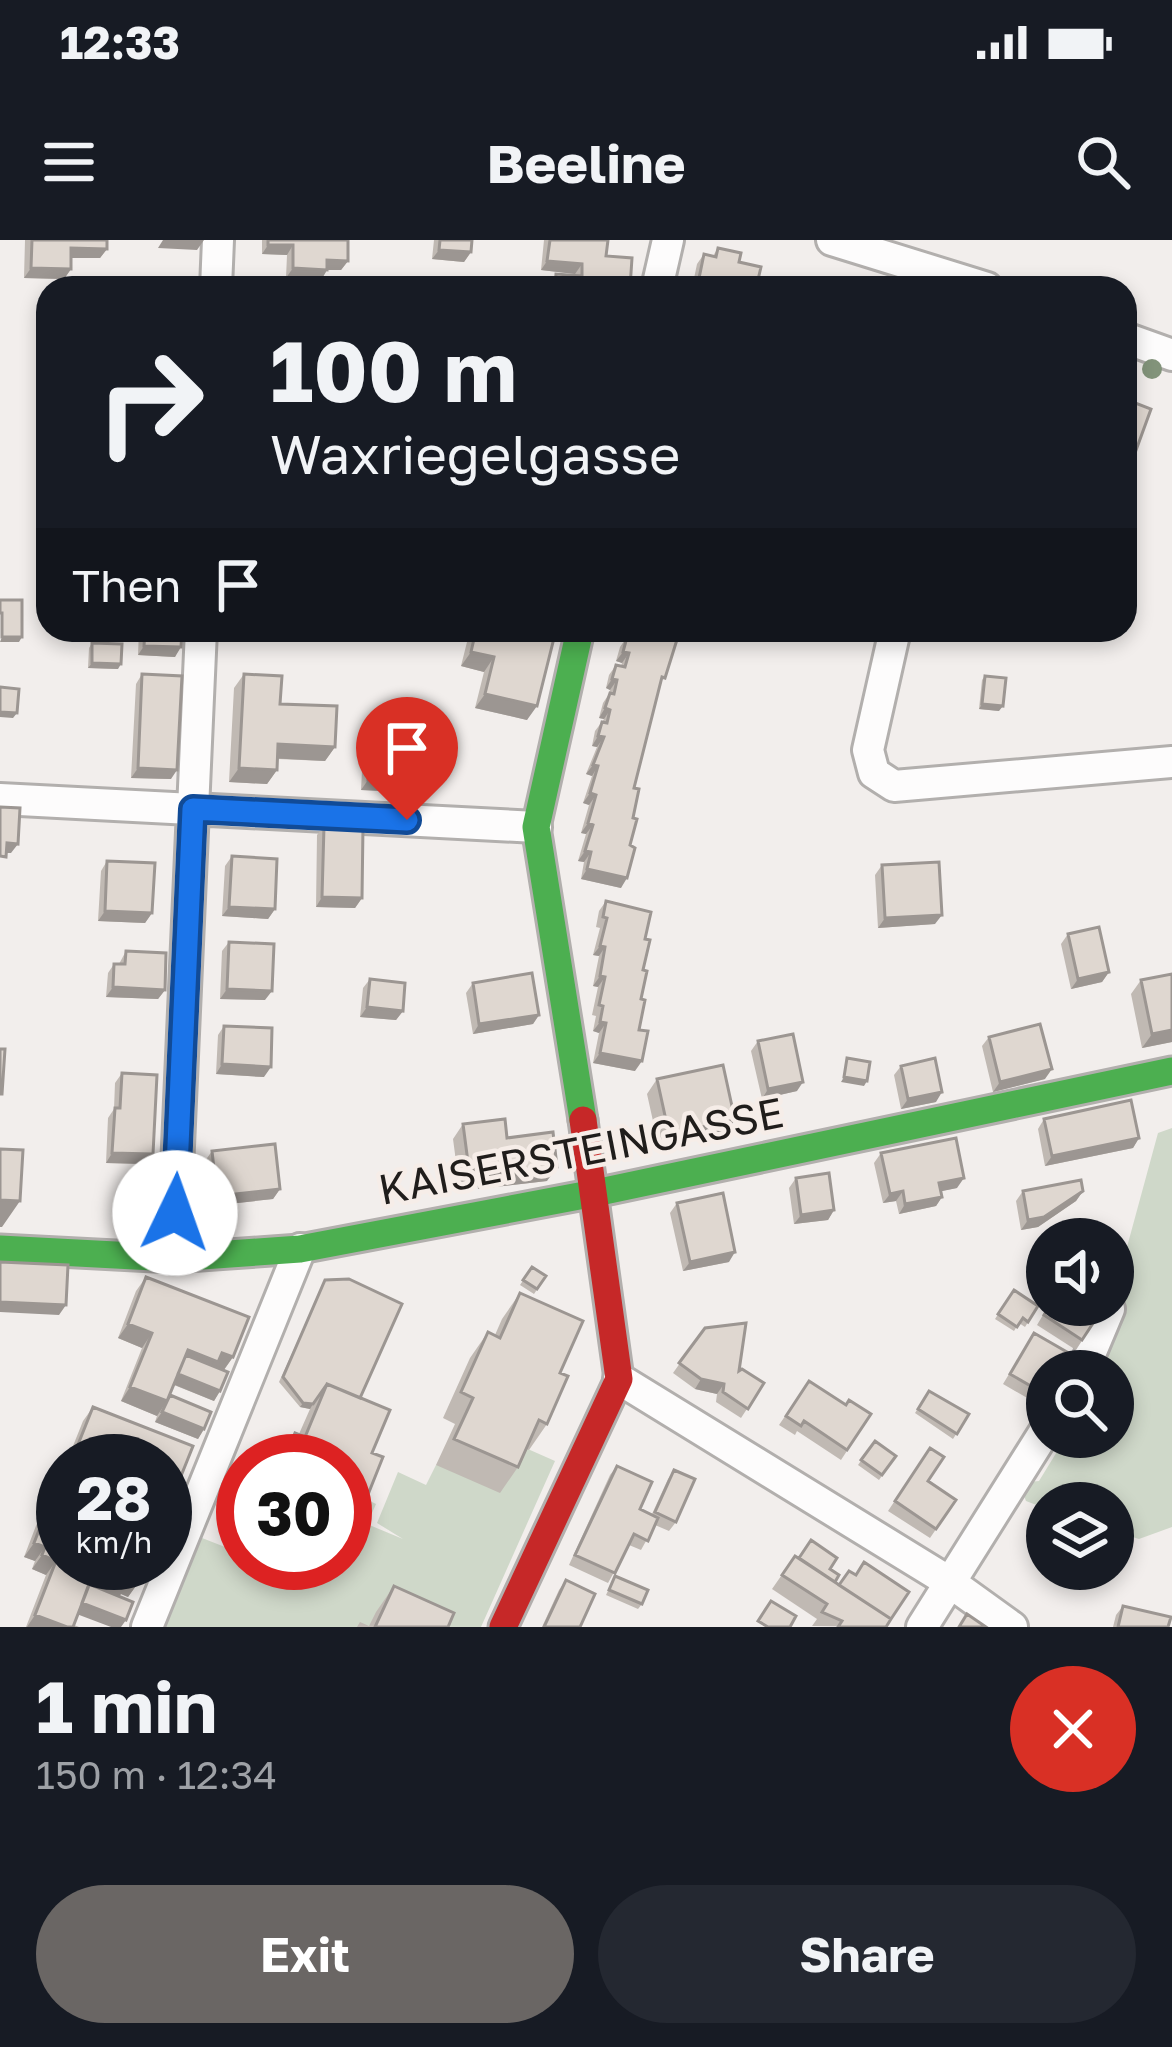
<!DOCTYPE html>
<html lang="en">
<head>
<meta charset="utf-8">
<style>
  :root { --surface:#171b24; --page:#242831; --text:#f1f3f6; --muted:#9ea1a6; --accent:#6a6664 }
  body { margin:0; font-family:"Golos Text",sans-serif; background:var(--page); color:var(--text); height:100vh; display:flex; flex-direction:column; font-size:45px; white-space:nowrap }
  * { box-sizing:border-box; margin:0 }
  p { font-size:39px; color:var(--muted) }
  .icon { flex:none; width:66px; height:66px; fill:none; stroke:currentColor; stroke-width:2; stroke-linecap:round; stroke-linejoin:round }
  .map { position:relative; height:1387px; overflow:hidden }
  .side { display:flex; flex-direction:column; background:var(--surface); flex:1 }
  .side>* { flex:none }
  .banner { position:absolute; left:36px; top:36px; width:1101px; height:366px; border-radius:36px; box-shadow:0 6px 18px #0003; background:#171b24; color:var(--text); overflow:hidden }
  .buttons { position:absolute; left:1026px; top:978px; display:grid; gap:24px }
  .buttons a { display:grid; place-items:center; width:108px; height:108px; border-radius:50%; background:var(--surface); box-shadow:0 6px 18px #0003; font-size:60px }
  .speed { position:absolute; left:36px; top:1194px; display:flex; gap:24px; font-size:60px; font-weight:700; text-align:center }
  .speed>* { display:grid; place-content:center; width:156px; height:156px; border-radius:50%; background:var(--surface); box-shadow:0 6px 18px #0003; line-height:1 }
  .speed small { font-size:30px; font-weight:400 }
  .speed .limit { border:18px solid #d22; background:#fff; color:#111 }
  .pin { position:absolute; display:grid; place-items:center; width:102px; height:102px; color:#fff; margin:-123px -51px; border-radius:50% 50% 50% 0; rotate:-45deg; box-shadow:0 0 12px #0007 }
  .pin .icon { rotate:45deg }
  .me { position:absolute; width:132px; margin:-66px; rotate:3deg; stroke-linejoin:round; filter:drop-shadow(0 0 9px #0008) }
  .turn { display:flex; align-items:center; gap:42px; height:252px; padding:0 36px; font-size:54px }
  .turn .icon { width:156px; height:156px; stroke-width:2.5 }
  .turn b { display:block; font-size:84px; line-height:102px }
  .then { display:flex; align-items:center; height:114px; padding:0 36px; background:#0003; gap:24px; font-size:45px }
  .round { display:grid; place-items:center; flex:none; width:126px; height:126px; border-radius:63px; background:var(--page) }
  .overview { display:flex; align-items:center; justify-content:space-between; height:204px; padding:0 36px }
  h1 { font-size:72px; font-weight:700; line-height:90px }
  .cta { display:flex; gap:24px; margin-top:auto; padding:24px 36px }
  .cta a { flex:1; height:138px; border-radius:72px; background:var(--accent); color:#fff; font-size:48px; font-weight:700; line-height:138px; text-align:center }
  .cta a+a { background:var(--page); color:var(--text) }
  .status { display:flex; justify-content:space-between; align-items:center; height:84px; padding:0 60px; background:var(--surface); direction:ltr }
  .status svg { height:33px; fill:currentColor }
  header { display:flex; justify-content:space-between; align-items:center; height:156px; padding:0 36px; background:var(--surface); font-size:54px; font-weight:700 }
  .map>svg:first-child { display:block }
</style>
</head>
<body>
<div class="status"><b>12:33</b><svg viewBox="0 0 49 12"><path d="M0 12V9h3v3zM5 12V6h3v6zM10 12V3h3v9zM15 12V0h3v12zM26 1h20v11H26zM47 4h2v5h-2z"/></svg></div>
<header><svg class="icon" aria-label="menu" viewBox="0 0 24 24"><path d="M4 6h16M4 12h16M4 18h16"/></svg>Beeline<svg class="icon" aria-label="search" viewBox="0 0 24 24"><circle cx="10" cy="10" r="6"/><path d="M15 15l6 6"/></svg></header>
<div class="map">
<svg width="1172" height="1387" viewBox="0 0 1172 1387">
  <rect width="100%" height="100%" fill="#f2eeec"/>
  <path fill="#cfd8c9" d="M1172 888V1287L1139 1299 1113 1291V1263H1047V1269L1026 1261 1022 1251 1029 1242 1039 1241 1066 1197H1113V1131H1097L1122 1069 1121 1059 1113 1052V1042L1121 1029 1158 893Z
    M521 1206 555 1221 481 1387H163L202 1298 243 1314V1323H266L307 1340 314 1323H345V1292L360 1256 376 1264 367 1284 403 1299 377 1283 398 1232 426 1245 436 1225Z"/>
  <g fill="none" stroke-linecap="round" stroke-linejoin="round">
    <defs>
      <path id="street" d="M832 0 987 48
        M216 48 218 0
        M657 48 668 0
        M1125 98 1172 115
        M895 390 868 510 874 533 894 546 1172 522
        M0 559 536 587
        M173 1018 201 390
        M1083 1131 1109 1069
        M619 1139 951 1343 1012 1387
        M147 1387 300 1009
        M922 1387 1047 1188"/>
      <path id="fast" d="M580 390 536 587 583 880
        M0 1009 173 1018 300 1009 595 953 1172 831"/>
      <path id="jam" d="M503 1387 619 1139 583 880"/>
    </defs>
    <use href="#street" stroke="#b2afad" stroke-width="36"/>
    <use href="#fast" stroke="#b2afad" stroke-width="33"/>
    <use href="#jam" stroke="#b2afad" stroke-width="33"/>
    <use href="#street" stroke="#fdfcfc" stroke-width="30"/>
    <use href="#fast" stroke="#4caf50" stroke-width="27"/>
    <use href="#jam" stroke="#c62828" stroke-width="27"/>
  </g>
  <circle fill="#82937a" cx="1152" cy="129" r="10"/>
  <path fill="#c0b9b3" d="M25 0H107V9L100 18H71V29L64 39 24 38Z
    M262 0H348V21L341 30H327L321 40 286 38 287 15 262 14Z
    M434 0H472L471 12 464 22 432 19Z
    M544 0H608L606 16 630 48H549V44L556 34 575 36V34L541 30Z
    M718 8 739 22 756 48H692L697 24 704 14 713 16Z
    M139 390H182L175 417 138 415Z
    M470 390H556L527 480 475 468 484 432 461 426Z
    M627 390H680L659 447 634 548 633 578 621 648 581 639 584 622 578 621 586 594 581 593 589 565 583 563 592 536 586 534 597 507 592 506 595 491 604 479 599 478 603 463 609 454 610 450 606 448 609 435 616 425 621 426 622 423 616 421 620 407 627 397 631 398 632 396 626 394Z
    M92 403 118 429 88 428 89 408Z
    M142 434 171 539 131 538 136 444Z
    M244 434 335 507 325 521 278 519 277 530 267 544 229 542 234 448Z
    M985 436 999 471 979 469 982 440Z
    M371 483 412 542 405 552 361 550 364 493Z
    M324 586 362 658 355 668 316 667 317 595Z
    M232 616 275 669 268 679 222 676 225 626Z
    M107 621 152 673 145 683 98 681 101 631Z
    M882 625 935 684 878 688 875 635Z
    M606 661 645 699 635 831 593 823 599 793 593 791 596 776 592 775 598 747 593 746 599 716 593 715 600 688 596 687 599 671Z
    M1068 694 1109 732 1102 742 1071 749 1061 704Z
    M229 702 265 760 220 759 222 711Z
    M126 711 165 750 158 759 106 757 108 733 114 724H119Z
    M1172 734V802L1142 808 1131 754 1141 740Z
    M370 739 403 771 396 780 360 777 363 748Z
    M473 743 539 775 533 784 473 794 466 753Z
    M224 786 264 837 216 834 218 795Z
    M989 797 1045 839 993 852 982 806Z
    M758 801 797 851 762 859 751 811Z
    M901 826 936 862 901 869 894 835Z
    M122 833 153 914 146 924 106 923 108 878 114 869 115 843Z
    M657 839 725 894 659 908 647 854Z
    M1044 879 1139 898 1133 908 1045 926 1038 889Z
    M463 884 507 898 547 941 478 949 477 942 459 944 453 899Z
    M212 911 280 949 273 959 210 966 205 921Z
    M881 913 957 948 941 951 942 957 936 966 899 974 896 961 883 963 874 923Z
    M796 938 834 970 828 980 794 984 789 948Z
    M1023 951H1083L1076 961 1038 987 1021 990 1016 961Z
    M677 963 729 1022 683 1031 670 973Z
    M532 1027 546 1036 534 1054 520 1045Z
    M146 1037 233 1117 224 1130 220 1151 214 1161 174 1145 170 1155 204 1189 198 1199 155 1182 157 1176 121 1161 142 1108 118 1098 136 1051Z
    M325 1040 360 1158 372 1213 345 1221H276L295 1193 299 1194 310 1169 300 1167 279 1142Z
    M1014 1050 1038 1066 1025 1087 1019 1083 1014 1091 995 1079Z
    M520 1053 560 1133 547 1184 529 1210 526 1209 518 1227 500 1253 436 1225 455 1184 443 1178 470 1118 488 1092 495 1095 502 1079Z
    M1049 1065H1105L1076 1110 1037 1085Z
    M705 1088 739 1131 764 1143 741 1178 716 1162 717 1154 695 1149 673 1133Z
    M1034 1093 1047 1147 1036 1163 1003 1144Z
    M809 1141 846 1165 871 1174 841 1220 797 1191 795 1195 779 1185Z
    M929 1151 969 1174 953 1199 915 1173Z
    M93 1167 193 1206 177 1246 168 1258 176 1261 165 1282V1221H67L83 1181Z
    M875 1201 896 1216 879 1240 858 1225Z
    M930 1208 928 1241 956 1260 930 1298 888 1271Z
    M617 1226 640 1269 652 1274 668 1239 674 1230 676 1282 669 1291 655 1285 641 1310 629 1305 608 1343 569 1325 610 1235Z
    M49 1264 138 1343 128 1357 121 1354 78 1374 74 1385 79 1387H26L46 1335 32 1329 35 1321 24 1317 39 1278Z
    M795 1316 830 1329 835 1342 886 1387 812 1386 817 1379 772 1349Z
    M615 1336 642 1364 638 1369 606 1355Z
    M566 1340 580 1387H542L559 1350Z
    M394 1346 448 1387H357L360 1382 369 1386 376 1372Z
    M1123 1366 1168 1387H1113L1116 1375Z"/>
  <path fill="#9c9692" d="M163 0H204L197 10 158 8Z
    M268 5H293L287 15 262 14Z
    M71 8 107 9 100 18H65Z
    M439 10 471 12 464 22 432 19Z
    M327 20 348 21 341 30H327L321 40 286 38 293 28Z
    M547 21 582 24 575 34 541 30Z
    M31 28 71 29 64 39 24 38Z
    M1125 209 1135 213 1128 223 1125 222Z
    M2 397H22L19 402H0Z
    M144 406 181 407 175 417 138 415Z
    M471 412 494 417 484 432 461 426Z
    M623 412 629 413 622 423 616 421Z
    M92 423 121 424 118 429 88 428Z
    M612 439 617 440 610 450 606 448Z
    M485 454 537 466 527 480 475 468Z
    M982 464 1003 466 999 471 979 469Z
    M605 468 610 470 604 479 599 478Z
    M0 472 17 473 13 478 0 477Z
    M598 496 604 497 597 507 592 506Z
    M278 504 335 507 325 521 268 518Z
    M593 525 598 526 592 536 586 534Z
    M138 528 177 530 171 539 131 538Z
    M239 528 277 530 267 544 229 542Z
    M368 540 412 542 405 552 361 550Z
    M590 553 596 555 589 565 583 563Z
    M588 583 593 585 586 594 581 593Z
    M7 603 18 604 11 613H1Z
    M585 611 591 612 584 622 578 621Z
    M587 629 627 638 621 648 581 639Z
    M322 657 362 658 355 668 316 667Z
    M229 667 275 669 268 679 222 676Z
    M105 671 152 673 145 683 98 681Z
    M942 675 935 684 878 688 885 678Z
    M600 706 605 707 599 716 593 715Z
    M1109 732 1102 742 1071 749 1078 739Z
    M600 736 605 737 598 747 593 746Z
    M113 747 165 750 158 759 106 757Z
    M227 749 272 751 265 760 220 759Z
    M367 767 403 771 396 780 360 777Z
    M539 775 533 784 473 794 479 784Z
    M600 782 606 783 599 793 593 791Z
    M1172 790V802L1142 808 1152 794Z
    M600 813 642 821 635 831 593 823Z
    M222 824 271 827 264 837 216 834Z
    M1052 829 1045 839 993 852 1000 842Z
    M844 837 867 841 864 846 841 842Z
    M803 842 797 851 762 859 768 849Z
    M942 852 936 862 901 869 908 859Z
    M735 880 725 894 659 908 669 894Z
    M1139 898 1133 908 1045 926 1052 916Z
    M112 913 153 914 146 924 106 923Z
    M557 927 547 941 478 949 488 935Z
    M487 928 477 942 459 944 469 930Z
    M964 938 957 948 933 953 939 943Z
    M280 949 273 959 210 966 217 956Z
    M903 951 896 961 883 963 890 954Z
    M1083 951 1076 961 1038 987 1021 990 1028 980Z
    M942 957 936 966 899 974 905 964Z
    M0 960 20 961 2 987H0Z
    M834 970 828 980 794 984 801 975Z
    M735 1012 729 1022 683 1031 690 1022Z
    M0 1062 66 1065 59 1075 0 1072Z
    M128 1084 152 1093 142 1108 118 1098Z
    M188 1110 222 1113 233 1117 223 1131 180 1125Z
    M177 1134 220 1151 214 1161 170 1143Z
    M701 1139 724 1144 717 1154 695 1149Z
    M130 1147 167 1161 157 1176 121 1161Z
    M303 1163 313 1164 310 1169 300 1167Z
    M162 1172 204 1189 198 1199 155 1182Z
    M77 1207 88 1211 81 1221H67Z
    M165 1242 177 1246 167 1261 165 1260Z
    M345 1277 357 1282 345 1298Z
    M34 1303 45 1307 35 1321 24 1317Z
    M42 1315 56 1321 46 1335 32 1329Z
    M266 1323H319L307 1340Z
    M93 1335 129 1340 138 1343 128 1357 121 1354 116 1362 83 1349Z
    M81 1363 126 1380 121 1387H111L74 1373Z
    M35 1375 67 1387H27Z"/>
  <path fill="#dfd7d0" stroke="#9c9692" stroke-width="3" d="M32 0H107V9L71 8V29L31 28Z
    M268 0H348V21L327 20V30L293 28V5H268Z
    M440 0H472L471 12 439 10Z
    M550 0H608L606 16 632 18 630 48H555L556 34 582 36V24L547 21Z
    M718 8 741 13 739 22 761 27 756 48H697L704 14 716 17Z
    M333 41 364 43V48H333Z
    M1125 159 1151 169 1135 213 1125 209Z
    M0 360H22V397H2V373H0Z
    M145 390H182L181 407 144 406Z
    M476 390H556L537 466 485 454 494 417 471 412Z
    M638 390H680L665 438 662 437 634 548 639 549 633 578 637 579 630 605 635 608 627 638 587 629 591 612 585 611 593 585 588 583 596 555 590 553 598 526 593 525 604 497 598 496 602 482 607 483 610 470 605 468 610 453 614 454 617 440 612 439 616 425 625 427 629 413 623 412 627 397 635 399Z
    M92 403 122 404 121 424 92 423Z
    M142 434 182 436 177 530 138 528Z
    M244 434 282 436 280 464 337 466 335 507 278 504 277 530 239 528Z
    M985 436 1006 438 1003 466 982 464Z
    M0 447 19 449 17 473 0 472Z
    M371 483 415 485 412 542 368 540Z
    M0 567 20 568 18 604 7 603 6 617 0 616Z
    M324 586H363L362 658 322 657Z
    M232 616 277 619 275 669 229 667Z
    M107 621 155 623 152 673 105 671Z
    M939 622 942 675 885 678 882 625Z
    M606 661 651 672 645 699 650 700 643 730 647 731 641 759 645 760 639 790 648 791 642 821 600 813 606 783 600 782 603 766 599 765 605 737 600 736 605 707 600 706 607 678 603 677Z
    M1099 687 1109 732 1078 739 1068 694Z
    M229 702 274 704 272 751 227 749Z
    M126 711 166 713 165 750 113 747 114 724H125Z
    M532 733 539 775 479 784 473 743Z
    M1172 734V790L1152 794 1141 740Z
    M370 739 405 743 403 771 367 767Z
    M1040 784 1052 829 1000 842 989 797Z
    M224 786 272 788 271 827 222 824Z
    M793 794 803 842 768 849 758 801Z
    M0 809H5L2 854H0Z
    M847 818 870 822 867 841 844 837Z
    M935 818 942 852 908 859 901 826Z
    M723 825 735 880 669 894 657 839Z
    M122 833 157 835 153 914 112 913 115 868H120Z
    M1131 860 1139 898 1052 916 1044 879Z
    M505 879 507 898 553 892 557 927 488 935 487 928 469 930 463 884Z
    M956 898 964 938 939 943 942 957 905 964 903 951 890 954 881 913Z
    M275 904 280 949 217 956 212 911Z
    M0 909 23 910 20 961 0 960Z
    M829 933 834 970 801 975 796 938Z
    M1081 940 1083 951 1044 977 1028 980 1023 951Z
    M723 953 735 1012 690 1022 677 963Z
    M0 1022 68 1025 66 1065 0 1062Z
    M532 1027 546 1036 537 1049 523 1040Z
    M146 1037 249 1077 233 1117 222 1113 218 1122 188 1110 167 1161 130 1147 152 1093 128 1084Z
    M349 1039 402 1064 360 1158 327 1144 313 1164 303 1163 283 1137 325 1040Z
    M1014 1050 1038 1066 1028 1082 1023 1078 1017 1087 998 1074Z
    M520 1053 583 1081 560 1133 568 1136 547 1184 539 1180 518 1227 454 1199 473 1158 461 1152 488 1092 500 1098Z
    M1050 1065H1105L1082 1100 1044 1075Z
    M746 1083 739 1131 742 1129 764 1143 748 1169 723 1152 724 1144 701 1139 679 1123 705 1088Z
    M1034 1093 1067 1112 1056 1131H1047V1147L1043 1153 1010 1134Z
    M186 1115 228 1132 220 1151 178 1134Z
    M809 1141 846 1165 849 1160 871 1174 847 1210 804 1181 801 1186 786 1176Z
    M327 1144 390 1170 372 1213 383 1217 357 1282 345 1277V1221H283L295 1193 305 1197Z
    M929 1151 969 1174 957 1194 918 1169Z
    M170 1155 211 1172 204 1189 162 1172Z
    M93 1167 193 1206 177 1246 165 1242V1221H98L86 1216 88 1211 77 1207Z
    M875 1201 896 1216 882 1235 861 1220Z
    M930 1208 944 1217 928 1241 956 1260 936 1289 895 1261Z
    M617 1226 652 1242 640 1269 658 1278 648 1301 634 1294 615 1333 575 1315Z
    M674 1230 695 1239 676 1282 655 1272Z
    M165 1257 176 1261 170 1274 166 1273 165 1276Z
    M49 1264 63 1269V1323H146L138 1343 129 1340 126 1347 93 1335 73 1387H67L35 1375 56 1321 42 1315 45 1307 34 1303Z
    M811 1300 837 1318 830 1329 839 1335 835 1342 799 1318Z
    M795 1316 891 1379 886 1387H838L842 1381 822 1372 827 1364 782 1335Z
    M864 1322 909 1352 891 1379 839 1345 849 1331 856 1335Z
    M615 1336 648 1350 642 1364 609 1350Z
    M566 1340 595 1354 580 1387H544Z
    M89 1344 133 1362 126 1380 82 1363Z
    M394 1346 454 1373 448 1387H375Z
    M771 1361 796 1376 790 1387H768L758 1381Z
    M1123 1366 1171 1377 1168 1387H1118Z
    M967 1374 986 1387H959Z"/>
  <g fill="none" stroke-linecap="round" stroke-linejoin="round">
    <defs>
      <path id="route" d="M175 973 193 569 407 580"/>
    </defs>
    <use href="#route" stroke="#114b97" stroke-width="30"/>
    <use href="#route" stroke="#1a73e8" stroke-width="21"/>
  </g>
  <g text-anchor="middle" stroke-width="9" stroke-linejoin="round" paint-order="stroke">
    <g font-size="42" fill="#201d1b" stroke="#f6ede8">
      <text transform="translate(581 911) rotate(-11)" y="15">KAISERSTEINGASSE</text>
    </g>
  </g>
</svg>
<div class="buttons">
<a><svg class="icon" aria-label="sound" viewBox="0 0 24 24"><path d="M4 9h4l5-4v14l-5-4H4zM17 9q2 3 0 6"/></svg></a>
<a><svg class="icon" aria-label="search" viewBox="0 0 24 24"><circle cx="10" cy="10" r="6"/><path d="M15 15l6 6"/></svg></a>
<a><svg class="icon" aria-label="layers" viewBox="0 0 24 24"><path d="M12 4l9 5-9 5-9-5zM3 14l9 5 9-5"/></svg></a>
</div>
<div class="speed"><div>28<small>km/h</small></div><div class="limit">30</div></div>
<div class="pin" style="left:407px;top:580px;background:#d93025"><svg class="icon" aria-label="arrive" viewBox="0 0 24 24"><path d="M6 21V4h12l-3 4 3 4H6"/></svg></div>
<svg class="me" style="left:175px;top:973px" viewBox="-20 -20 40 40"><circle r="19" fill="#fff"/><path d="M0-13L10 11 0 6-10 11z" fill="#1a73e8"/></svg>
<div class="banner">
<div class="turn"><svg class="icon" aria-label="right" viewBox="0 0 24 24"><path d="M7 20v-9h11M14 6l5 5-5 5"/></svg><div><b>100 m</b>Waxriegelgasse</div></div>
<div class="then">Then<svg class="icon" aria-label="arrive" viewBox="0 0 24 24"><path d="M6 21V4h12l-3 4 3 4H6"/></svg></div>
</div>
</div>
<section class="side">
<div class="overview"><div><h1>1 min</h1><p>150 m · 12:34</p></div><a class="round" style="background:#d93025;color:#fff"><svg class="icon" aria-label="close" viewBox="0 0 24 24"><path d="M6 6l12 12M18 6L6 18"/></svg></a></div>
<div class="cta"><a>Exit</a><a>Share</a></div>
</section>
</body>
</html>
